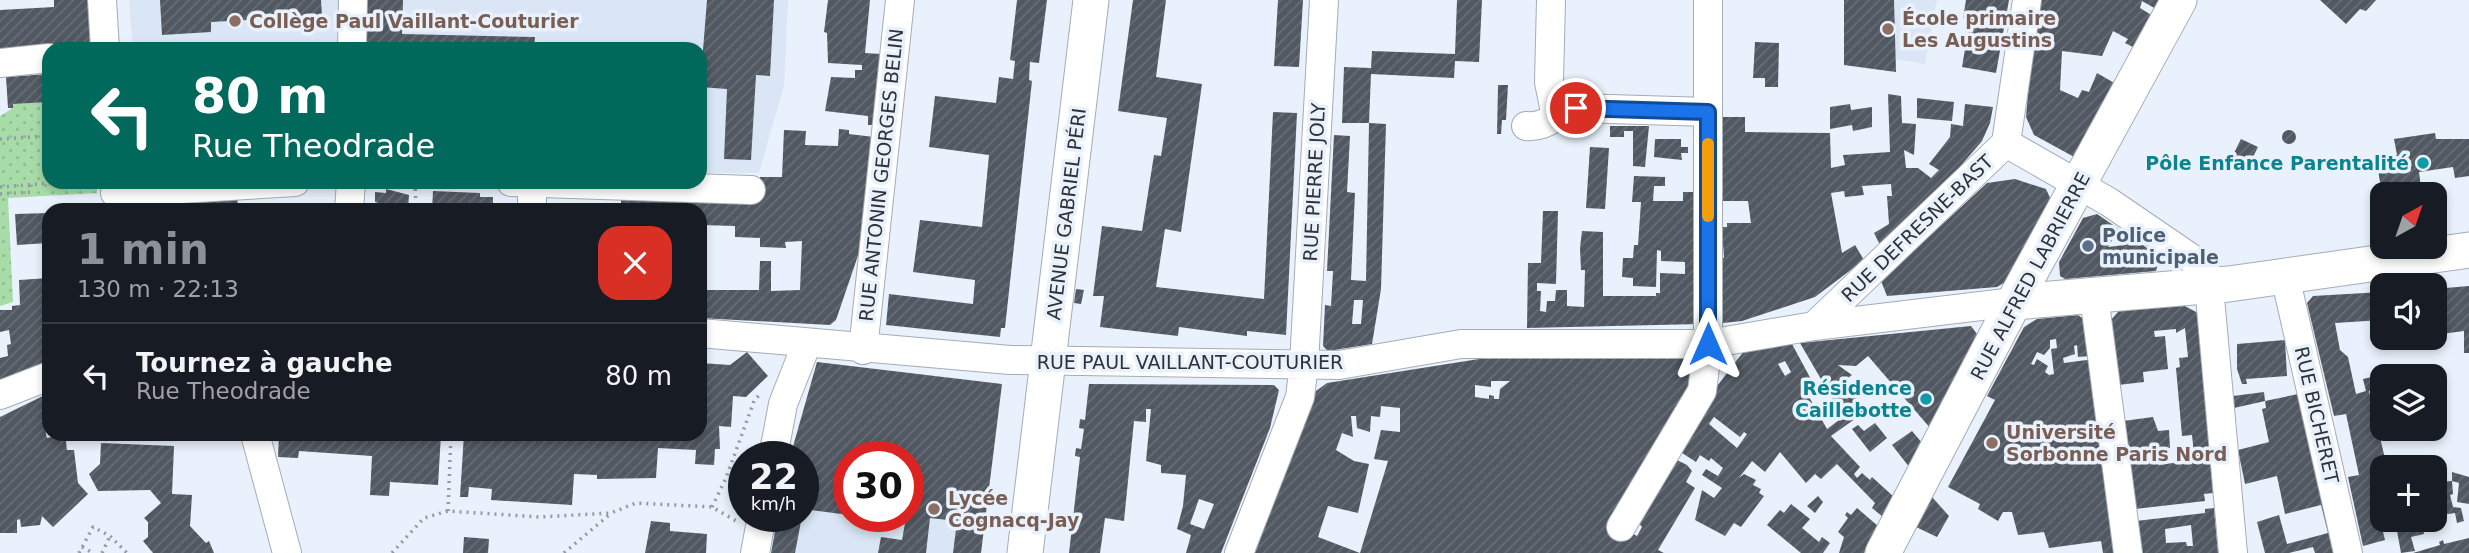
<!DOCTYPE html>
<html lang="fr">
<head>
<meta charset="utf-8">
<style>
  :root { --surface:#171b24; --page:#242831; --text:#f1f3f6; --muted:#9ea1a6; --line:#363941; --accent:#8c9099 }
  body { margin:0; font-family:"DejaVu Sans",sans-serif; background:var(--page); color:var(--text); height:100vh; display:flex; flex-direction:column; font-size:26px; white-space:nowrap }
  * { box-sizing:border-box; margin:0 }
  p { font-size:23px; color:var(--muted) }
  .icon { flex:none; width:38px; height:38px; fill:none; stroke:currentColor; stroke-width:2; stroke-linecap:round; stroke-linejoin:round }
  .map { position:relative; flex:1; overflow:hidden }
  .side { position:absolute; left:42px; top:203px; width:665px; height:238px; display:flex; flex-direction:column; background:var(--surface); border-radius:21px; box-shadow:0 4px 10px #0003 }
  .side>* { flex:none }
  .banner { position:absolute; left:42px; top:42px; width:665px; height:147px; border-radius:21px; box-shadow:0 4px 10px #0003; background:#00695c; color:#fff; overflow:hidden }
  .needle { width:46px; rotate:40deg }
  .controls { position:absolute; left:2370px; top:182px; display:grid; gap:14px }
  .controls a { display:grid; place-items:center; width:77px; height:77px; border-radius:14px; background:var(--surface); box-shadow:0 4px 10px #0003; font-size:35px }
  .speed { position:absolute; left:728px; top:441px; display:flex; gap:14px; font-size:35px; font-weight:700; text-align:center }
  .speed>* { display:grid; place-content:center; width:91px; height:91px; border-radius:50%; background:var(--surface); box-shadow:0 4px 10px #0003; line-height:1 }
  .speed small { font-size:18px; font-weight:400 }
  .speed .limit { border:10px solid #d22; background:#fff; color:#111 }
  .pin { position:absolute; display:grid; place-items:center; width:60px; height:60px; color:#fff; margin:-30px; border:4px solid #fff; border-radius:50%; box-shadow:0 2px 7px #0007 }
  .me { position:absolute; width:77px; margin:-38px; rotate:0deg; stroke-linejoin:round; filter:drop-shadow(0 0 5px #0008) }
  .turn { display:flex; align-items:center; gap:24px; height:147px; padding:0 35px; font-size:32px }
  .turn .icon { width:91px; height:91px; stroke-width:2.5 }
  .turn b { display:block; font-size:49px; line-height:60px }
  .round { display:grid; place-items:center; flex:none; width:74px; height:74px; border-radius:21px; background:var(--page) }
  .head { display:flex; align-items:center; justify-content:space-between; height:119px; padding:0 35px }
  h1 { font-size:42px; font-weight:700; line-height:52px; color:var(--accent) }
  ul { padding:0; list-style:none }
  li { display:flex; align-items:center; gap:21px; height:105px; padding:0 35px; border-top:2px solid var(--line) }
  li div { flex:1 }
  li b { display:block; font-size:26px }
  li em { font-style:normal }
  .map>svg:first-child { display:block }
</style>
</head>
<body>
<div class="map">
<svg width="2469" height="553" viewBox="0 0 2469 553">
  <defs>
    <pattern id="garden-dots" width="8" height="8" patternUnits="userSpaceOnUse" patternTransform="scale(1.75)"><rect width="8" height="8" fill="#a7dca9"/><path d="M2 2h.1M6 6h.1" fill="none" stroke="#90bd92" stroke-width="1.8" stroke-linecap="round"/></pattern>
    <pattern id="building-hatch" width="6" height="6" patternUnits="userSpaceOnUse" patternTransform="scale(1.75)"><rect width="6" height="6" fill="#515861"/><path d="M-1 1l2-2M0 6l6-6M5 7l2-2" fill="none" stroke="#676d75"/></pattern>
  </defs>
  <rect width="100%" height="100%" fill="#e9f2fc"/>
  <path fill="#dae6f6" d="M129 0H339V42L252 49H133Z
    M367 0H788L784 86 759 173H700V49H366Z
    M1844 0H1937L1925 64 1896 59V72L1844 65Z
    M803 470 849 486V516H908L960 501 953 553H771L778 516H803Z"/>
  <path fill="url(#garden-dots)" d="M49 102V182H97V193L8 198 13 302 0 306V116L13 108V104Z"/>
  <path fill="url(#building-hatch)" fill-rule="evenodd" d="M54 0H93L95 35 88 43 0 50V10L54 7Z
    M160 0H321L322 16 211 22V32L162 35Z
    M367 0H403L402 34 535 37 534 49H366Z
    M707 0H774L770 76 756 75 751 160 724 159 727 89 700 87Z
    M828 0H870L865 53 881 54 876 125H868V116L825 111 831 77 855 78V70H862V65L828 63 827 33 824 32Z
    M1017 0H1047L1039 63 1030 62 1029 80 1032 81 1005 328H1001L1000 337 886 325 889 294 973 304 975 280 913 272 920 220 982 227 989 155 929 147 935 96 996 103 999 77 1013 79 1015 61 1010 60Z
    M1133 0H1166L1156 77 1202 84 1181 232 1165 229 1156 287 1264 299 1273 112 1297 113 1286 335 1247 331V336L1179 327 1178 336 1100 327 1104 296H1093L1102 226 1142 231 1154 155 1161 156 1167 118 1118 111Z
    M1278 0H1303L1299 67 1274 66Z
    M1457 0H1482L1479 62 1455 61 1454 78 1371 74 1369 123H1342L1344 67 1371 68 1372 51 1455 54Z
    M1844 0H1894L1896 72 1844 65Z
    M1966 0H2009L1996 73 1962 67 1970 19 1963 18Z
    M2041 0H2161L2156 9 2142 1 2140 8 2153 16 2135 48 2125 43 2128 39 2113 31 2102 56 2062 51 2060 90 2078 98 2082 90 2089 92 2097 73 2116 84 2076 158 2034 135 2026 117 2032 46Z
    M2320 0H2376L2366 11 2360 9 2346 24Z
    M1755 42 1779 43 1778 87H1765V78H1753Z
    M49 74V102L13 104V108H8L6 77Z
    M1498 85H1508L1506 120H1502L1501 134H1497Z
    M1888 94 1901 96 1902 123 1916 124 1914 155 1904 150 1906 168H1918L1931 178 1939 170 1929 164 1950 137 1951 124 1963 126 1965 104 1993 107 1990 123 1982 141 1952 176 1880 245 1874 233 1889 224 1887 196H1892L1891 184 1862 186 1864 195 1845 197 1844 191 1831 193 1842 253 1855 245 1864 260 1815 297 1742 321 1723 323 1717 316 1718 257 1724 258 1722 227H1727V223H1751L1748 201H1721L1716 117H1745V132L1830 133 1831 168 1845 165 1843 155 1890 152Z
    M1917 98 1954 102 1952 121 1917 118Z
    M1850 104 1851 110 1872 107V127L1853 131 1852 125 1830 129V107Z
    M1369 123 1386 124 1381 289 1372 344 1328 351 1323 346 1325 305 1331 306 1333 271H1327L1334 135 1350 136 1347 192 1355 193 1351 280 1366 281ZM1354 300H1363L1361 324H1352Z
    M1610 126H1649L1645 167 1633 166V131H1624V137H1610Z
    M839 129 849 130V134L874 137 864 238 836 320 830 325 700 318V290H759L760 261H771V291L800 290 802 241 785 242 786 248 760 247V238L735 237V226L700 225V210H621V198L760 202V177H782L784 130 806 131 805 145 838 146Z
    M2282 137a7 7 0 1 1 14 0a7 7 0 1 1-14 0Z
    M2435 133 2436 139H2469V176L2455 178 2453 167 2419 172 2421 188 2382 194 2376 158 2397 155 2394 139Z
    M1655 139H1681V147H1688V153H1681L1682 160 1654 157Z
    M2241 139 2258 147 2250 163 2233 155Z
    M1590 147 1609 148 1605 209 1586 208Z
    M1634 176 1665 177V186H1654L1653 201H1683V192H1699L1700 324 1527 328 1528 263H1541L1543 211H1558L1556 284 1537 283V291H1541L1540 311 1546 312 1547 301H1555L1556 290H1567V306L1584 307 1585 270H1581L1580 248 1582 231 1603 232V296H1656V293H1660V273L1685 274V262L1661 261V251L1657 250 1656 287 1633 286V278L1622 277 1623 258H1633L1634 245H1638L1641 202H1632Z
    M2015 179 2046 189 2052 202 2010 279 1997 287 1887 296 1881 281 1987 183Z
    M386 189 409 195 408 210H386V205L375 202V192L386 193Z
    M433 191 480 193V197H493V210H432Z
    M237 197 238 205 260 204 261 210H135L140 203Z
    M271 203 330 204 329 210H271Z
    M542 204 592 205V210H541Z
    M49 213 48 243 17 245 15 214Z
    M2097 214 2119 229 2108 247 2124 245 2130 236 2160 257 2156 271 2065 279 2060 276 2059 262 2083 218Z
    M49 278V312L42 313 46 339 49 337V363L0 381V358L8 356 7 345 11 344 9 330 0 332V310H12V306L20 305 19 280Z
    M2469 286V353H2464V331L2434 335V289Z
    M1076 289 1084 290 1081 304 1074 303Z
    M2382 292V320L2335 323 2340 350 2348 357 2356 394 2366 391 2363 379 2413 368 2415 376H2382V388L2369 391 2387 467H2382V488L2373 490 2385 540 2363 546 2348 477 2359 475 2346 414 2334 416 2307 303 2313 296Z
    M2181 304 2198 313 2213 493 2204 494 2205 501 2135 509 2123 421 2153 417 2158 431 2169 430 2170 448 2160 449 2158 465 2188 461 2187 455 2194 454 2192 435 2182 436 2176 368 2180 367 2179 358 2188 357 2185 328 2176 333V329L2154 331 2155 337 2165 336 2168 369 2143 372 2144 382 2118 385 2114 339 2111 340 2109 322 2119 311Z
    M2078 315 2090 324V356L2078 357 2077 345 2074 346 2075 354 2063 358 2064 363 2094 359 2119 553H2103L2101 541 2049 548 2044 532 2018 535 2012 512H2003L1998 521 1978 509 1980 504 1948 487 1995 400 1987 396 2024 327 2037 319ZM2056 339 2057 348 2051 349 2054 374 2049 375 2045 372 2048 366 2037 359 2034 365 2031 364 2037 352 2044 355 2050 348V340Z
    M1971 326 1980 338 1931 429 1868 356 1856 366 1838 365 1852 375 1843 382 1866 411 1831 436 1860 467 1854 474 1857 478 1862 473 1870 480 1872 477 1894 497 1883 517 1872 508 1875 503 1837 464 1821 479 1815 474 1806 483 1780 452 1765 472 1752 461 1739 478 1744 474 1756 480 1753 485 1761 489 1759 493 1764 496 1741 527 1734 523 1725 536 1695 520 1702 490 1714 498 1722 488 1702 475 1706 469 1718 476 1723 468 1711 458 1709 461 1700 455 1696 462 1679 451 1704 403 1744 351 1792 344 1813 383 1804 388 1827 429 1843 417 1800 343ZM1785 361 1791 372 1785 376 1778 364ZM1714 417 1740 437 1744 432 1747 434 1737 448 1709 424Z
    M2285 340 2287 376 2246 379 2247 384H2242L2237 369V344Z
    M747 352 768 376 746 397 733 396 731 427 719 426 720 449H715L714 465 695 464 696 450 658 448 656 478 597 479V475L574 474 572 505 491 500 492 489 469 487 468 497H460L464 434H700V363L730 365Z
    M1684 355 1692 361 1694 377 1685 399 1612 522 1637 536 1642 527 1638 522 1675 459 1687 465 1692 471 1686 482 1695 488 1658 550 1664 553H1255L1316 391 1327 383 1479 359ZM1491 381H1510L1500 389 1499 399H1494V396L1489 395V399L1475 397V385L1491 387ZM1381 406 1400 408V432L1381 430 1374 459 1388 461 1360 553 1318 537 1328 506 1358 513 1369 464 1354 461 1336 450 1342 433 1353 437 1351 416H1356L1357 428 1370 432 1371 416 1380 417Z
    M817 362 1002 384 981 553H953L957 521 930 518 926 553H878L881 537 902 540 905 523 869 516H908V457H849V515L803 509V457H790Z
    M1089 384 1274 385 1279 390 1270 428 1221 553H1186L1191 535 1177 529 1183 506 1186 475 1161 473V465L1146 461 1151 409H1146V422L1134 421 1124 521 1105 518 1100 553H1069L1080 457 1075 456 1076 448 1081 449 1084 429 1079 428 1080 419 1085 420ZM1199 499 1214 504 1204 529 1190 524Z
    M2264 392 2265 401 2303 393 2340 553H2315L2313 547 2289 553H2265L2257 522 2279 515 2287 544 2328 533 2321 505 2285 514 2277 476 2245 484 2238 450 2269 442 2262 409 2266 408 2265 401 2234 408 2233 396Z
    M49 393V423L44 425 47 438 65 434 67 450H74L78 483 88 494 53 527 42 516 40 525 21 527 20 519 17 520V533H0V417Z
    M1875 423 1887 438 1870 452 1852 429 1858 425 1864 431Z
    M1912 431 1923 444 1910 468 1892 445Z
    M279 434H441L438 485 390 482 389 496 370 495 372 456 299 451 298 458 278 457Z
    M101 443 174 446 172 494 192 495 190 526 206 543 209 541 214 553H153L143 541 148 537V522L144 518 161 503 150 490 98 491 89 474 100 464Z
    M2452 472 2469 477V504L2457 502 2459 483 2452 481Z
    M2452 481 2453 494 2450 495 2453 507 2461 508 2464 521 2457 523 2455 513 2441 515 2434 491V482Z
    M1818 496 1823 502 1815 513 1807 506Z
    M1932 497 1949 516 1937 537 1916 527Z
    M1791 504 1810 519 1802 528 1819 542 1822 537 1830 543 1823 553H1801L1767 525 1780 510 1784 513Z
    M1857 508 1878 526 1864 553H1839L1844 537 1838 532 1848 518 1845 515 1847 512 1851 515Z
    M2214 508 2218 553H2141L2136 521 2205 513V509ZM2191 525 2193 546H2187L2186 542 2166 543 2165 529Z
    M778 516H802L795 553H771Z
    M2395 520H2421L2424 534 2411 537 2415 551 2401 553Z
    M651 521 670 523V531L707 534 706 553H645Z
    M464 537 489 539 488 553H463Z
    M2469 538V553H2413L2440 545 2439 542 2443 540 2444 544Z"/>
  <g fill="none" stroke-linecap="round" stroke-linejoin="round">
    <defs>
      <path id="minor" d="M102 0 105 49
        M1551 0 1549 82 1556 117
        M352 49 353 0
        M0 63 49 58
        M1526 126C1546 128 1558 113 1576 108L1708 112
        M2006 143 2109 202 2191 258 2208 275 2233 553
        M511 182 751 190
        M115 193 295 182
        M349 210 351 182
        M532 210V183
        M2285 276 2348 553
        M2094 296 2128 553
        M1814 326 2006 143 2027 0
        M700 333 1010 360 1339 365 1461 344H1708L1814 326 2014 302
        M863 350 900 0
        M0 395 49 376
        M255 434 287 553
        M773 457 783 404 807 343
        M1621 527 1702 391 1708 344V0
        M755 553 762 516
        M1239 553 1300 397 1304 364 1324 0"/>
      <path id="major" d="M2014 302 2229 284 2469 250
        M1025 553 1091 0
        M1883 553 2014 302 2179 0"/>
    </defs>
    <use href="#minor" stroke="#a4acb5" stroke-width="30"/>
    <use href="#major" stroke="#a4acb5" stroke-width="37"/>
    <path stroke="#939aa1" stroke-width="3.5" stroke-dasharray="2 5" stroke-linecap="butt" d="M0 139 49 136
      M415 182 416 210
      M0 187 63 182
      M0 194 30 192 29 184
      M712 507 726 478 754 401 760 394
      M448 511 451 434
      M82 547 93 553
      M79 553 93 527 110 536 127 553
      M102 553 110 536
      M392 553 424 518 448 511 540 517 611 513 636 503 712 507 738 522
      M564 553 609 515"/>
    <use href="#minor" stroke="#fff" stroke-width="28"/>
    <use href="#major" stroke="#fff" stroke-width="35"/>
  </g>
  <g fill="none" stroke-linecap="round" stroke-linejoin="round">
    <defs>
      <path id="route" d="M1576 108 1708 112V344"/>
    </defs>
    <use href="#route" stroke="#114b97" stroke-width="18"/>
    <use href="#route" stroke="#1a73e8" stroke-width="12"/>
    <path stroke="#f59e0b" stroke-width="12" d="M1708 144V216"/>
  </g>
  <g fill="#8d6e63" stroke="#e9f2fc" stroke-width="2.5">
    <circle cx="235" cy="21" r="7"/>
    <circle cx="1888" cy="29" r="7"/>
    <circle cx="1992" cy="443" r="7"/>
    <circle cx="934" cy="509" r="7"/>
  </g>
  <g fill="#0f9aa8" stroke="#e9f2fc" stroke-width="2.5">
    <circle cx="2423" cy="163" r="7"/>
    <circle cx="1926" cy="399" r="7"/>
  </g>
  <circle fill="#5c6f8a" stroke="#e9f2fc" stroke-width="2.5" cx="2088" cy="246" r="7"/>
  <g text-anchor="middle" stroke-width="7" stroke-linejoin="round" paint-order="stroke">
    <g font-size="19" font-weight="bold" fill="#785e54" stroke="#e9f2fc" text-anchor="start">
      <text x="1902" y="25">École primaire<tspan x="1902" dy="22">Les Augustins</tspan></text>
      <text x="249" y="28">Collège Paul Vaillant-Couturier</text>
      <text x="2006" y="439">Université<tspan x="2006" dy="22">Sorbonne Paris Nord</tspan></text>
      <text x="948" y="505">Lycée<tspan x="948" dy="22">Cognacq-Jay</tspan></text>
    </g>
    <g font-size="19" font-weight="bold" fill="#0d838f" stroke="#e9f2fc" text-anchor="end">
      <text x="2409" y="170">Pôle Enfance Parentalité</text>
      <text x="1912" y="395">Résidence<tspan x="1912" dy="22">Caillebotte</tspan></text>
    </g>
    <g font-size="19" fill="#2f3236" stroke="#e9f2fc">
      <text transform="translate(881 175) rotate(-84)" y="7">RUE ANTONIN GEORGES BELIN</text>
      <text transform="translate(1314 182) rotate(-87)" y="7">RUE PIERRE JOLY</text>
      <text transform="translate(1066 214) rotate(-83)" y="7">AVENUE GABRIEL PÉRI</text>
      <text transform="translate(1917 228) rotate(-44)" y="7">RUE DEFRESNE-BAST</text>
      <text transform="translate(2030 276) rotate(-62)" y="7">RUE ALFRED LABRIERRE</text>
      <text x="1190" y="369">RUE PAUL VAILLANT-COUTURIER</text>
      <text transform="translate(2317 415) rotate(77)" y="7">RUE BICHERET</text>
    </g>
    <g font-size="19" font-weight="bold" fill="#4e5e75" stroke="#e9f2fc" text-anchor="start">
      <text x="2102" y="242">Police<tspan x="2102" dy="22">municipale</tspan></text>
    </g>
  </g>
</svg>
<div class="controls">
<a><svg class="needle" viewBox="-14 -14 28 28"><path d="M0-13l5 13h-10z" fill="#e53935"/><path d="M0 13l5-13h-10z" fill="#9ea1a6"/></svg></a>
<a><svg class="icon" aria-label="sound" viewBox="0 0 24 24"><path d="M4 9h4l5-4v14l-5-4H4zM17 9q2 3 0 6"/></svg></a>
<a><svg class="icon" aria-label="layers" viewBox="0 0 24 24"><path d="M12 4l9 5-9 5-9-5zM3 14l9 5 9-5"/></svg></a>
<a>+</a>
</div>
<div class="speed"><div>22<small>km/h</small></div><div class="limit">30</div></div>
<div class="pin" style="left:1576px;top:108px;background:#d93025"><svg class="icon" aria-label="arrive" viewBox="0 0 24 24"><path d="M6 21V4h12l-3 4 3 4H6"/></svg></div>
<svg class="me" style="left:1708px;top:344px" viewBox="-20 -20 40 40"><path d="M0-17L14 15 0 8-14 15z" fill="#1a73e8" stroke="#fff" stroke-width="4"/></svg>
<div class="banner">
<div class="turn"><svg class="icon" aria-label="left" viewBox="0 0 24 24"><path d="M17 20v-9H6M10 6l-5 5 5 5"/></svg><div><b>80 m</b>Rue Theodrade</div></div>
</div>
<section class="side">
<div class="head"><div><h1>1 min</h1><p>130 m · 22:13</p></div><a class="round" style="background:#d93025;color:#fff"><svg class="icon" aria-label="close" viewBox="0 0 24 24"><path d="M6 6l12 12M18 6L6 18"/></svg></a></div>
<ul>
<li><svg class="icon" aria-label="left" viewBox="0 0 24 24"><path d="M17 20v-9H6M10 6l-5 5 5 5"/></svg><div><b>Tournez à gauche</b><p>Rue Theodrade</p></div><em>80 m</em></li>
</ul>
</section>
</div>
</body>
</html>
